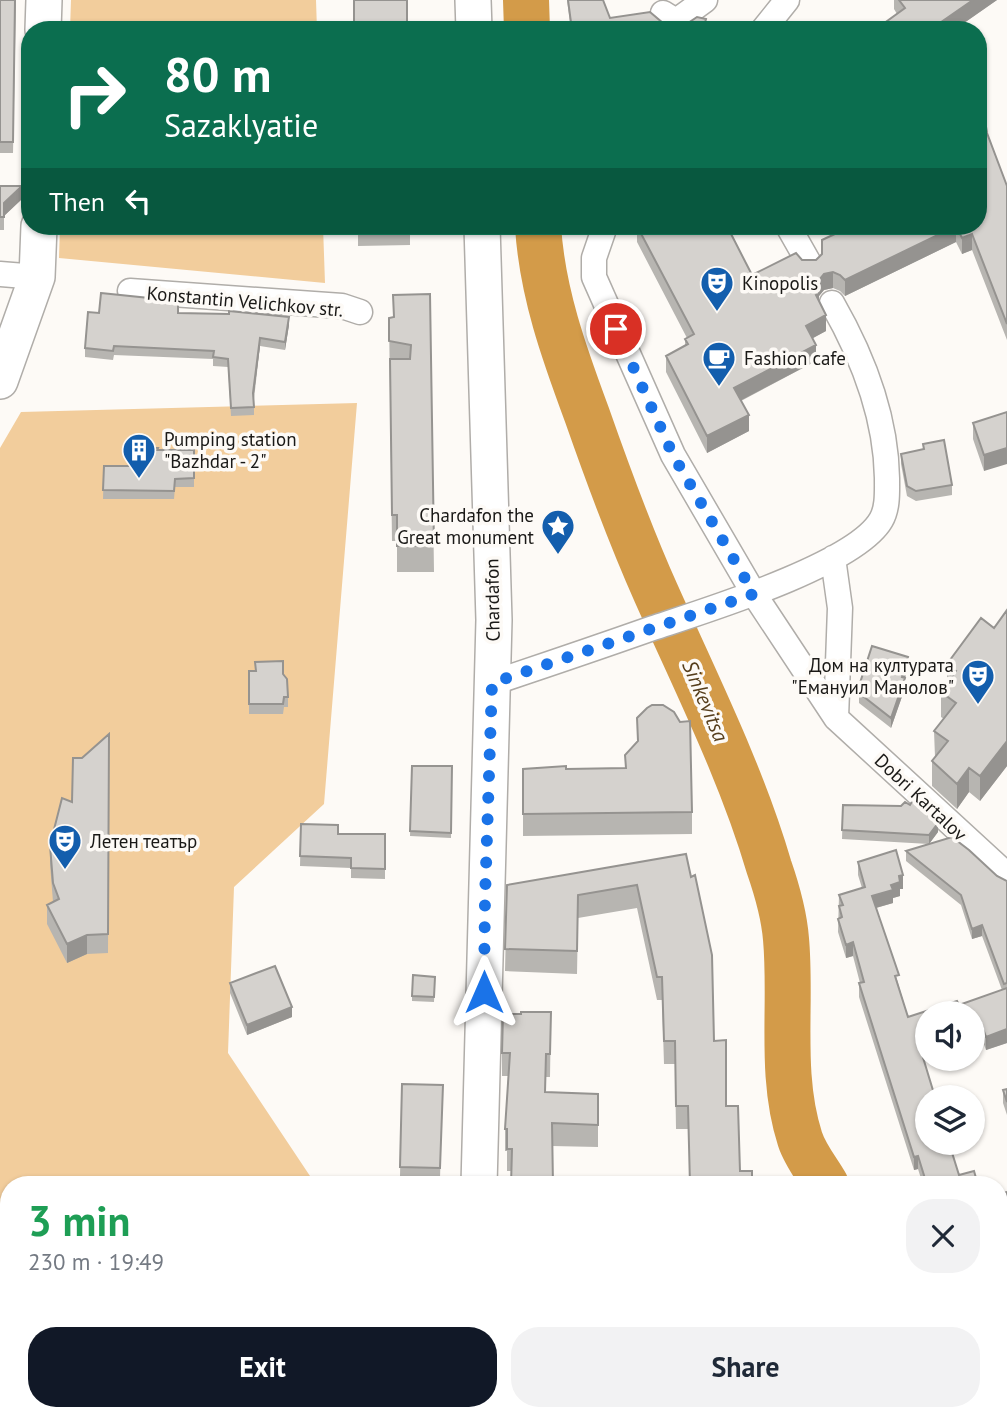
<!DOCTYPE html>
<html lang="en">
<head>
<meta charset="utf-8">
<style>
  :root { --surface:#fff; --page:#f2f2f3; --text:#1f2937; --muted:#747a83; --accent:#111827 }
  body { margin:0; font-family:"PT Sans",sans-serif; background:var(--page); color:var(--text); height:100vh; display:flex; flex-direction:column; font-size:26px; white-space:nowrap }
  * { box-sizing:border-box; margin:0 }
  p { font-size:23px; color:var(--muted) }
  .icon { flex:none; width:38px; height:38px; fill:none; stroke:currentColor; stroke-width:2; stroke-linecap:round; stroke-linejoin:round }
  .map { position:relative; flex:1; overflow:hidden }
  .details { position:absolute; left:0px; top:1176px; width:1008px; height:245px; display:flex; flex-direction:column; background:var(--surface); border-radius:28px 28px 0 0; box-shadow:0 2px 5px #0004 }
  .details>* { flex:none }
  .banner { position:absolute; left:21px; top:21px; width:966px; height:214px; border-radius:28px; box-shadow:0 2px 5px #0004; background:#0b6e4f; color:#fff; overflow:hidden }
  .tools { position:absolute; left:915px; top:1001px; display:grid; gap:14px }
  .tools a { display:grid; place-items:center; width:70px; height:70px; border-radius:50%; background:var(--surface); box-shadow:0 2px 5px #0004; font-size:35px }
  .pin { position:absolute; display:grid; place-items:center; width:60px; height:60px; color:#fff; margin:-30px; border:4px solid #fff; border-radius:50%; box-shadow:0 2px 7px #0007 }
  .me { position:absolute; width:77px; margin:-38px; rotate:0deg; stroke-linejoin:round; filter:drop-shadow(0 0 5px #0008) }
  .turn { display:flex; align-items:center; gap:24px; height:147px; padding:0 28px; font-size:32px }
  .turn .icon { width:91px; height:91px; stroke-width:2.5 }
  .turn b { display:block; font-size:49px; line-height:60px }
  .then { display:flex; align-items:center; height:66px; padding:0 28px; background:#0003; gap:14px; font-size:26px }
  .round { display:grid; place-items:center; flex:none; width:74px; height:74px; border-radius:28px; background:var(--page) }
  .overview { display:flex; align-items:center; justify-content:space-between; height:119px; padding:0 28px }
  h1 { font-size:42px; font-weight:600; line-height:52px; color:#1e9e55 }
  .action { display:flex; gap:14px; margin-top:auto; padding:14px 28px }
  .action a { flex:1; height:80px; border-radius:28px; background:var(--accent); color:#fff; font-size:28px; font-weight:600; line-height:80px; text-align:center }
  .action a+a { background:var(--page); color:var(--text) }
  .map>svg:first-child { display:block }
</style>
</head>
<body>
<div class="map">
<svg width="1007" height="1421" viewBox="0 0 1007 1421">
  <rect width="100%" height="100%" fill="#fdfaf6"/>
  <path fill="#f2cd9c" d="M71 0H316L317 30H70Z
    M60 226H323L325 283 59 258Z
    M357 403 324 804 234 887 228 1053 316 1185H9V1412H319L317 1421H0V448L21 412Z"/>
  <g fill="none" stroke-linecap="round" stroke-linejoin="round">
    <path stroke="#d39b49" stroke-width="46" d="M526 0 527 30
      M538 226C542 292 564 353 587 415 608 475 630 535 656 593 696 683 741 772 769 867 777 890 784 914 786 939 792 1005 779 1074 800 1139 805 1155 818 1171 826 1185
      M911 1412 913 1421"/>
    <defs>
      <path id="street" d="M663 13 671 18 679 19 705 0
        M763 30 787 0
        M605 226 594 258V277L673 455 754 594 836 718 1007 875
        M788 226 809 263
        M0 274 37 277
        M130 291 342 306 360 312
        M833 558 840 608 836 718
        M492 683C546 665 599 647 653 628 704 611 855 565 881 520 888 508 887 492 887 478 886 416 863 357 832 303"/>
      <path id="secondary" d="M473 0 474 30
        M43 30 44 0
        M0 381 37 277 39 226
        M479 1185 494 620 482 226
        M478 1412 480 1421
        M961 1412 1007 1414"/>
    </defs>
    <use href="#street" stroke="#b0ada9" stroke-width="27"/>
    <use href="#secondary" stroke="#b0ada9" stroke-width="38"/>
    <use href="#street" stroke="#fff" stroke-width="24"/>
    <use href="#secondary" stroke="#fff" stroke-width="35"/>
  </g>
  <path fill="#b7b5b1" d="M0 0H16L13 153H0Z
    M567 0H603L610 18 663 23 677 26H706L705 30H571Z
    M894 0H997L954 30H883V24L897 14 894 9Z
    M987 133 1007 186V340L972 250 962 254 956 242 845 296 840 291 833 288 824 290 819 296V301L826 331 812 338 816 361 741 401 749 431 707 453 666 372V356L685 346V339L687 338 637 242V226L752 275 802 260H816L852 226H978Z
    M0 186 22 199 4 216V230H0Z
    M358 226H410V245L358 246Z
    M430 294 434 572H397V541H392L389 318 393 317Z
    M99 313H178L289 325 285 350 260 346 254 399V415L231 416 228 367 213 366V359L114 355 113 360 85 357V348Z
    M1007 412 984 471 973 439V423Z
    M923 444 952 485V495L916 501 907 496 901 464V454L923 449Z
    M157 450H194V487H175L174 499H103L104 466H133Z
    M1007 610V766L980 801 969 792 957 809 932 786V761L935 757 934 731 944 719 941 717V692L947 683V664L994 628Z
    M908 667 905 678V688L891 728 859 703V686Z
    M249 671 283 674 288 697V707H284L283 714H249Z
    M109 734 108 953 87 954 67 963 47 924V905L53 902 50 864V845L72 802 82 758Z
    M625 755 692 812V834L523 836V769L625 768Z
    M412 766H452L451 838 410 836Z
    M843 805 938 832 929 844 1007 881V1043L986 1050 980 1034 973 1036V1013H928V1051L921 1053 959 1175 978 1185H923L918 1169 914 1170 859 997V983H860L853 956 846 958 838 932 839 895 862 888 858 875V862L903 889H900V896L893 898V903L876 908 908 1017 959 1005 1002 990 982 936 972 939 961 905 906 861V851L929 844 842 839Z
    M301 824 338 834H385V879L351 878V868L300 866Z
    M686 854 714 1041 726 1106 740 1171 752 1185 688 1129H676L675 1064H664L662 1000H657L637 908 578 918 577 974 505 971 507 885Z
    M435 977 434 1002 412 1001V996Z
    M230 983 292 1017 247 1035 230 993Z
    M551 1012 550 1077H546L545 1092 598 1094V1147L552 1146 512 1171H507V1151H505V1129L508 1076H502V1053L521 1014Z
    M402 1084 443 1085 440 1178 400 1176Z
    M1007 1089V1115L1003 1103V1090Z
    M412 1412H452V1421H414Z
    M557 1412H654L657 1421H693H560Z"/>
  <path fill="#959390" d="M973 0H997L954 30H934V27Z
    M22 186V199L4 216V230V203Z
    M956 226V242L845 296V280Z
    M972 234V250L962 254V238Z
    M833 272V288L824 290 819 296V310L816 295 819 280 824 274Z
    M826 315V331L806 342V326Z
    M289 317V325L285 350V342Z
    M260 338V346L253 401V393Z
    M816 345V361L734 404V388Z
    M749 415V431L707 453V436Z
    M1007 448V464L984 471V455Z
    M908 657V667L905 678V688L891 728V718Z
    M1007 741V766L980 801V776Z
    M969 768V792L957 809V784Z
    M938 823V832L929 844V835Z
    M903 875V889H900V896L893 898V903L872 909V896L899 876Z
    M982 925V936L972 939V929Z
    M87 935V954L67 963V944Z
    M853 942V956L846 958V945Z
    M292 1007V1017L247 1035V1025Z
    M980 1020V1034L973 1036V1023Z
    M1007 1029V1043L986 1050V1037Z
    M928 1038V1051L918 1055V1041Z
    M918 1156V1169L914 1170V1157Z
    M1007 1216V1230L999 1232V1218Z
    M1007 1334V1348L999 1350V1337Z
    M452 1412V1421H442V1415Z"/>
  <path fill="#d5d2ce" stroke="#959390" stroke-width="2" d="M0 0H15L13 142H0Z
    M354 0H407V30H354Z
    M568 0H603L610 18 650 12 663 23 677 26 688 23 697 17 706 19 703 30H572Z
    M899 0H973L934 27 936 30H887L883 24 905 8Z
    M978 100 983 108 987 133 1007 186V324L972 234 962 238 956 226 845 280 840 275 833 272 824 274 819 280V294L816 295 826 315 806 326 816 345 734 388 749 415 707 436 666 356 688 344 685 339 694 334 637 226H727L752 275 796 253 802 260H816L822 254V240L852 226H978Z
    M0 186H22L4 203V217H0Z
    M101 293 178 301V313L229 314V311L289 317 285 342 260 338 253 393 254 407 231 408 228 359 213 357 214 351 114 346 113 351 85 348 88 312 99 313Z
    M430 294 434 546H397V515H392L390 359H410L411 345 389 341V318L394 317 393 295Z
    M1007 412V448L984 455 973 423Z
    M944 440 952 485 916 491 907 486 901 454 924 449 923 444Z
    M133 448H158L157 450H194V478L175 479 174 491 103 490 104 466H133Z
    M1007 610V741L980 776 969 768 957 784 932 761 948 741 934 731 956 703 941 692 956 671 947 664 981 618 994 628Z
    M872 646 908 657 902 677 905 678 891 718 859 693V686Z
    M283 661V674L287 679 288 697H284L283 704H249V671H256L255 662Z
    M652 705H663L674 712 680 722 690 721 692 812 523 814V769L566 766V769L626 768 625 755 638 741 637 718 647 708Z
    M109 734 108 934 87 935 67 944 47 905 59 899 53 883 50 845 62 798 72 802 73 758H82Z
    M412 766H452L451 833 410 831Z
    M913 800 938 823 929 835 842 830 843 805 901 806 905 802 910 805Z
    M301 824 338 825V834H385V869L351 868V858L300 856Z
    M952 837 969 850 997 876 1007 881V983L1004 984 982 925 972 929 961 895 906 851Z
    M896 850 903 875 899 876 900 882 891 885 893 890 872 896 899 975 895 976 908 1017 957 1001 959 1005 1007 988V1029L986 1037 980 1020 973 1023V1013H928V1038L918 1041 935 1097H928V1143H949L959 1175 974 1171 978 1185H927L918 1156 914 1157 859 983 864 982 853 942 846 945 838 919 842 917 839 906 843 905 839 895 865 887 858 862Z
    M686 854 691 877 695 875 712 955 714 1041 726 1040V1106H738L740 1171H752V1185H690L688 1106H676L675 1041H664L662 977H657L637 885 578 895 577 951 505 949 507 885Z
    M275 966 292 1007 247 1025 230 983Z
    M413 975 435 977 434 997 412 996Z
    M521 1012H551L550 1054H546L545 1092 598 1094V1125L552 1123 553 1185H511L512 1149H507V1129H505L510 1053H502L503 1014H521Z
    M402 1084 443 1085 440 1168 400 1167Z
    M1007 1089V1102L1003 1090Z
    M1007 1192V1216L999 1218V1194Z
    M1007 1289V1334L999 1337V1292Z
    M414 1412H452L442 1415 443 1421H416Z
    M563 1412H654L657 1421 672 1412H690L693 1421H566Z"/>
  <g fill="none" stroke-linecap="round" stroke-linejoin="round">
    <path stroke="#1a73e8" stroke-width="12" stroke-dasharray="0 21.6" d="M484 992 485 898 492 683 754 594 673 455 616 329"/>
  </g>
  <defs>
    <symbol id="theatre-pin" viewBox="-11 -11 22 30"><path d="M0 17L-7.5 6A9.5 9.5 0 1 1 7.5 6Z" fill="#135ead" stroke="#fdfaf6"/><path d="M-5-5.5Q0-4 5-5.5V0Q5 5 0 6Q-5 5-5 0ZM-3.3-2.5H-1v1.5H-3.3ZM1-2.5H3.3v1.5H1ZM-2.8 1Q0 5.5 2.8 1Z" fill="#fff"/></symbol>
    <symbol id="cafe-pin" viewBox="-11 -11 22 30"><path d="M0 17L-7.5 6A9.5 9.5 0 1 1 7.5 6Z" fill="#135ead" stroke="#fdfaf6"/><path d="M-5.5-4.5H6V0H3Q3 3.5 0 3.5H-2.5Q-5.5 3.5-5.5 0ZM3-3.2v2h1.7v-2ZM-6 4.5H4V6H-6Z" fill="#fff"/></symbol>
    <symbol id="building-pin" viewBox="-11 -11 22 30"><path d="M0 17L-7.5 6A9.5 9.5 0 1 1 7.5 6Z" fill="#135ead" stroke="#fdfaf6"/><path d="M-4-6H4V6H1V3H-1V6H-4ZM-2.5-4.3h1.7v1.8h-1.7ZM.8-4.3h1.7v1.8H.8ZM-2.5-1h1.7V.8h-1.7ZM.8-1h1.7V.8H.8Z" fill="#fff"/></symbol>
    <symbol id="sight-pin" viewBox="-11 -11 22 30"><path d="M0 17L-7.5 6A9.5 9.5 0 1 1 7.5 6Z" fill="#135ead" stroke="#fdfaf6"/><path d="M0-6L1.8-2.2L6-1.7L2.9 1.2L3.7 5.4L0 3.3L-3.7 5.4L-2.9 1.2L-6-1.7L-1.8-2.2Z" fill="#fff"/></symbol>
  </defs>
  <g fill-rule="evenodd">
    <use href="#theatre-pin" x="698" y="264" width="38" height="52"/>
    <use href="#cafe-pin" x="700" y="339" width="38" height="52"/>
    <use href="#building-pin" x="120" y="431" width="38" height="52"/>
    <use href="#sight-pin" x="539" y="507" width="38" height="52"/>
    <use href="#theatre-pin" x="959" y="657" width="38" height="52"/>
    <use href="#theatre-pin" x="46" y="822" width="38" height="52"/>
  </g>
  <g text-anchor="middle" stroke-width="7" stroke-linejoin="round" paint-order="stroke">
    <g font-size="19" fill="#1a1917" stroke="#fdfaf6" text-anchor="start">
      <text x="742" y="290">Kinopolis</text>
      <text x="744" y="365">Fashion cafe</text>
      <text x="164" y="446">Pumping station<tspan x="164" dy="22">"Bazhdar - 2"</tspan></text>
      <text x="534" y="522" text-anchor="end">Chardafon the<tspan x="534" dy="22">Great monument</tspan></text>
      <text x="954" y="672" text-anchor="end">Дом на културата<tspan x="954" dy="22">"Емануил Манолов"</tspan></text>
      <text x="90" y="848">Летен театър</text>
    </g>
    <g font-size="19" fill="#1a1917" stroke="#fdfaf6">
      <text transform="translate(245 301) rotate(5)" y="7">Konstantin Velichkov str.</text>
      <text transform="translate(492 600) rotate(-91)" y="7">Chardafon</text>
      <text transform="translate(921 797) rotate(43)" y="7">Dobri Kartalov</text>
    </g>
    <g font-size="21" font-style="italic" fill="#563e1c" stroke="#fdfaf6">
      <text transform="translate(705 701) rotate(67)" y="7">Sinkevitsa</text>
    </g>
  </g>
</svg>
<div class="tools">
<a><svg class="icon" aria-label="sound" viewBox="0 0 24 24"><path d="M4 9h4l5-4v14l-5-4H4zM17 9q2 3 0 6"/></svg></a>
<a><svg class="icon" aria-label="layers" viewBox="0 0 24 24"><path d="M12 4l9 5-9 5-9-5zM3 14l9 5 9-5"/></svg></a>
</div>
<div class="pin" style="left:616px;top:329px;background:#d93025"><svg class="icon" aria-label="arrive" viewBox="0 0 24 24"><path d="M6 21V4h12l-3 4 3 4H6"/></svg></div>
<svg class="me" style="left:484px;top:992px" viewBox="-20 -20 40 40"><path d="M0-17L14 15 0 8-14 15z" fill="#1a73e8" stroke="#fff" stroke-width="4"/></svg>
<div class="banner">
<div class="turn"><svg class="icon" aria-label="right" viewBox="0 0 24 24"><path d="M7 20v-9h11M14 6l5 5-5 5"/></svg><div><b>80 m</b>Sazaklyatie</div></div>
<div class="then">Then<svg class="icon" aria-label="left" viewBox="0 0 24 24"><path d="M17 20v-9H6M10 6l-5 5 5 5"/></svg></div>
</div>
<section class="details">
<div class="overview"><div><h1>3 min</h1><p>230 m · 19:49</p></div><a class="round"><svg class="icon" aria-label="close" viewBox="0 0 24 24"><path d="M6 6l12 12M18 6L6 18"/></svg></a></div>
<div class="action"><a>Exit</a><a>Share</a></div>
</section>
</div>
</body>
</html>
